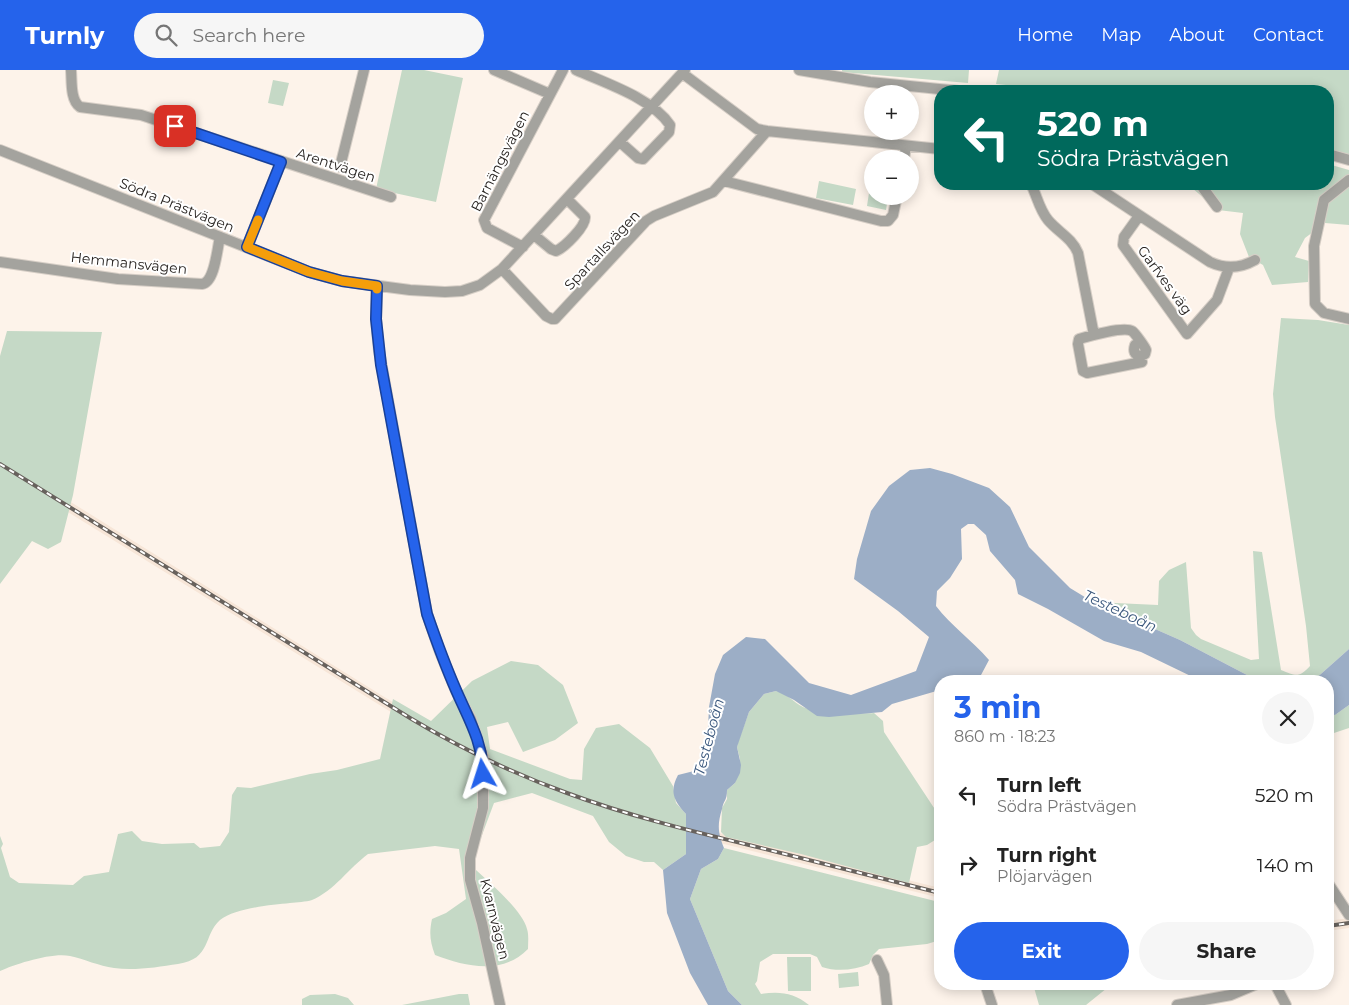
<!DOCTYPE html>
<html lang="en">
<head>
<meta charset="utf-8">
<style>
  :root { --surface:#fff; --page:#f6f6f6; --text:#222; --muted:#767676; --accent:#2563eb }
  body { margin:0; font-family:Montserrat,sans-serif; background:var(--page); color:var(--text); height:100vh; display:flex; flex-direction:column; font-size:19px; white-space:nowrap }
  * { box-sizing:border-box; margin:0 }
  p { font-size:16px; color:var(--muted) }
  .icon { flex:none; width:28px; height:28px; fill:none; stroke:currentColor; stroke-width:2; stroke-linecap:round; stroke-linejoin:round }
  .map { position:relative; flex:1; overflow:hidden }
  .drawer { position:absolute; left:934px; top:605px; width:400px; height:315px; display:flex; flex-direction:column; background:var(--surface); border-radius:20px; box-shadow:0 2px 12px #0003 }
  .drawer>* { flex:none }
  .guide { position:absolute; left:934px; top:15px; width:400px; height:105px; border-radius:20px; box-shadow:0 2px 12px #0003; background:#00695c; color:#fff; overflow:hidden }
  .controls { position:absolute; left:864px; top:15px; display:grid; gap:10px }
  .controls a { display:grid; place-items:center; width:55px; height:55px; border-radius:50%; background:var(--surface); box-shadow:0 2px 12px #0003; font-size:25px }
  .pin { position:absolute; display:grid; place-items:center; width:42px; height:42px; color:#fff; margin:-21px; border-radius:10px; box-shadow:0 2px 8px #0006 }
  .me { position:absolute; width:55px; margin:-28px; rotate:354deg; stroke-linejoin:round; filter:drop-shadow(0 0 4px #0008) }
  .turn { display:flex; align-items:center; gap:18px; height:105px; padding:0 20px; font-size:22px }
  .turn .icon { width:65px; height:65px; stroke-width:2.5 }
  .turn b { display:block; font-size:35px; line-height:42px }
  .round { display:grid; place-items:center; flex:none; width:52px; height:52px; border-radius:26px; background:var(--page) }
  .headline { display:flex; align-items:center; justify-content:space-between; height:85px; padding:0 20px }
  h1 { font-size:30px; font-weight:700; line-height:38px; color:var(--accent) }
  .action { display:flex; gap:10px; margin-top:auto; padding:10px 20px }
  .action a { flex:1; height:58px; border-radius:30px; background:var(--accent); color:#fff; font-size:20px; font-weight:700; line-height:58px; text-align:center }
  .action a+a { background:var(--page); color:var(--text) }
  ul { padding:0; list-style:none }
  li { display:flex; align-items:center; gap:15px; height:70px; padding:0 20px }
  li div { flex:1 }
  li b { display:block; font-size:19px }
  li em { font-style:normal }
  header { display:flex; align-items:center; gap:30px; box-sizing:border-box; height:70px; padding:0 25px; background:var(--accent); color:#fff }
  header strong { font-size:24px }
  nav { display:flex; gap:28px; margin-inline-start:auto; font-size:18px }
  .search { width:350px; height:45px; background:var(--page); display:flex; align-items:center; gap:12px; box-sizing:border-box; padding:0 18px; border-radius:28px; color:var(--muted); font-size:19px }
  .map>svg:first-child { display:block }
</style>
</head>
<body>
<header>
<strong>Turnly</strong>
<div class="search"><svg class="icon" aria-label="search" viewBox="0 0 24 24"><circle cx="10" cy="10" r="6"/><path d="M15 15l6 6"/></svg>Search here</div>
<nav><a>Home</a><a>Map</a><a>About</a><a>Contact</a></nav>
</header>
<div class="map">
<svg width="1349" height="935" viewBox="0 0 1349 935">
  <rect width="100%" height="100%" fill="#fdf3ea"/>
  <path fill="#f7e6d8" d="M0 388 386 628 456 669 683 754 940 818V828L680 763 407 652 0 400Z
    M1349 848V858L1328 861V851Z"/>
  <path fill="#c5d9c6" d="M402 0H424L463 8 436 132 376 119Z
    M842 0H969L968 13 842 2Z
    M999 0H1349V86L1328 80V21H1062L996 14Z
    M273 10 289 13 283 36 268 33Z
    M1328 94 1349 100V155L1325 153 1305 168 1295 187 1309 191 1308 212 1272 215 1263 195 1249 187 1240 164 1243 143 1218 140 1192 118 1194 114H1328Z
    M819 111 856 119 853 135 816 128Z
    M869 123 872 124V126L888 127 886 140 867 136Z
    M1281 248 1318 250 1349 255V579L1313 611H1272L1247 605 1180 570 1130 548 1116 546 1094 532 1158 535 1159 511 1169 500 1186 492 1191 558 1196 565 1201 569 1251 590 1259 589 1253 481 1262 482 1281 600C1296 606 1299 608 1310 596L1306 556 1275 347 1273 324Z
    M7 261 102 262 73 425 61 472 48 479 32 471 0 514V286Z
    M511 591 538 595 563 615 578 653 555 670 523 682 508 652 487 657 490 679 570 709 582 710 584 679 596 658 619 654 650 678 673 716 676 733 686 744V784L663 800 654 792H644L626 786 609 772 593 746 532 723 494 733 476 781V800C490 813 523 841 527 859 529 865 528 873 528 879 503 905 466 897 435 885 430 872 429 863 432 849L446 843 466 829 459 779 435 776 368 784C349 798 334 821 312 830 306 832 297 832 290 833 271 835 235 838 220 850 203 865 212 889 178 894 158 897 134 901 114 898 99 896 84 889 70 886 53 882 15 894 0 901V766L3 774 1 778 10 807 19 813 73 815 84 806 109 802 118 764 132 761 142 771 162 774 194 773 200 778 220 776 229 762 232 725 237 717 251 718 310 704 337 700 380 689 393 629 431 651 472 611Z
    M776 621C787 623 793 632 803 637 813 643 861 644 874 643L883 651 884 662 940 747V773L935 770 927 775 917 777 909 813 801 784 726 767 721 762 722 738 727 729V720L735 713 740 689 737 677 738 672 749 642 764 624Z
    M1349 635V658L1334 663 1328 661V644L1335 645Z
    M724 778 939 832 940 870 927 874 879 879 873 885 869 894C855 900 837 902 822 897L817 887 810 884H773L760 892 757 911 755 914 761 924C780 921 794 923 809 935H742L728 921 690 829 701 799 718 789Z
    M787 887H811V921H788Z
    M858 902 859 916 839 918 838 904Z
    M1033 914H1112L1086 935H1039Z
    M335 924 348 928 354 935H302V929L310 925Z
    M459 924H468L470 935H402Z"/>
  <path fill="#9caec6" d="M930 398 952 404 989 418 1010 437 1029 477 1070 518 1116 546 1130 548 1180 570 1247 605 1272 611H1201L1141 582 1104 571 1048 539 1018 524 1015 510 990 481 986 465 974 454H968L961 459 962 489 950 508 937 521 936 536C951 556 972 570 989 590L981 605 964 611H940V620L892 634 882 642 829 647 817 646 794 630 776 621 764 624 749 642 737 677 741 695 740 703 735 713 727 720C727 731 724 729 722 739 717 755 718 763 724 778L718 789 701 799 690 829 728 921 742 935H708L690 903 667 843 663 800 686 784V744C674 731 669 722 678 705L694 701 707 680 709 637 715 604 723 585 746 567 765 569 809 613 851 625 916 601 929 567 898 541 854 509 857 489 871 441 889 416 910 400Z
    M1349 579V635L1335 645 1328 644V611H1313Z"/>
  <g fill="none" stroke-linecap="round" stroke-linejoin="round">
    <defs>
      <path id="minor" d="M71 0C72 11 70 30 80 37L141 45 391 127
        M494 0 550 24
        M576 0C605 13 652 28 670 55L669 62 643 89 638 88 620 72
        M799 0 870 12 959 21
        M682 3 757 59 767 61 940 79
        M0 80 309 202 342 211 410 220 445 222 462 221 480 215 502 199 685 0
        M1328 84 1349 90
        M904 89 906 76
        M340 97 364 0
        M1349 110 1324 130 1314 176 1315 234 1324 243 1349 249
        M724 111 881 151H888L893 145 897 126
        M1031 114C1037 126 1039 139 1048 150 1058 162 1072 168 1078 183L1094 265
        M1092 114 1210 192C1225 199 1241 198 1255 190
        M1200 114 1217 137
        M1139 146 1124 167 1123 175 1187 264 1217 230 1229 198
        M534 165 551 179 556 181C565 177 586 156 585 147L567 129
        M247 177 281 92
        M523 177 487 158 484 150 563 0
        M0 192 118 209 202 214C215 212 217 179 220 167
        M502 199 546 246 552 249H555L646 151 654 146 713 122 767 61
        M377 216 376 249 379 281 427 544 440 582 456 621 471 649 483 687V738L470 788V810L482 853 500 935
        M1140 272 1135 275C1133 281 1134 285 1141 286L1145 284 1146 280C1145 277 1135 263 1132 261 1124 256 1089 266 1079 269L1078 274 1083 301 1087 303 1142 292
        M1328 813 1349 845
        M877 890 884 905 887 935
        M985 914 992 935
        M1275 914 1286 935
        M1177 935 1231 925 1257 914"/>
    </defs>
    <use href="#minor" stroke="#d6cec6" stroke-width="12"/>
    <use href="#minor" stroke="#a4a39e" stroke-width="10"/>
    <defs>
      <path id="rail" d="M0 394 410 648C460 678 512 703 567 723 626 745 687 760 749 775 813 791 876 807 940 823
        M1328 856 1349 853"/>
    </defs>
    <use href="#rail" stroke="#68625d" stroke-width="4"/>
    <use href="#rail" stroke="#fff" stroke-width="2" stroke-dasharray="5.5" stroke-linecap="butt"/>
  </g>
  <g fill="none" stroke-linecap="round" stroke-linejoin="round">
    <defs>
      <path id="route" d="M175 56 281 92 247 177 309 202 342 211 377 216 376 249 381 295 427 544C436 570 445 595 456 620 468 648 483 672 483 704"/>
    </defs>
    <use href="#route" stroke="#184099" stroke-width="12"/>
    <use href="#route" stroke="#2563eb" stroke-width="9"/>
    <path stroke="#f59e0b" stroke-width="9" d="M258 150 247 177 309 202 342 211 377 216V219"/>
  </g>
  <g text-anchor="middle" stroke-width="4" stroke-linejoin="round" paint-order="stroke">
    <g font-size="14" fill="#272320" stroke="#fff">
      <text transform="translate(500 91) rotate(-63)" y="5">Barnängsvägen</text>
      <text transform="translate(336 95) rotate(18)" y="5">Arentvägen</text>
      <text transform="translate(177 135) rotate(22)" y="5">Södra Prästvägen</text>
      <text transform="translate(602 180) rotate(-47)" y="5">Spartallsvägen</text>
      <text transform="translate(129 193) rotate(6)" y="5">Hemmansvägen</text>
      <text transform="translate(1165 210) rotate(54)" y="5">Garfves väg</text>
      <text transform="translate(495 849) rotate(76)" y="5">Kvarnvägen</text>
    </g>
    <g font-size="15" font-style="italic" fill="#3b587d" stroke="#fff">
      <text transform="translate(1120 541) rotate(25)" y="5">Testeboån</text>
      <text transform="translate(709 667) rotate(-75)" y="5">Testeboån</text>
    </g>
  </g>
</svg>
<div class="controls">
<a>+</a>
<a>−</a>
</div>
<div class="pin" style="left:175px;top:56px;background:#d93025"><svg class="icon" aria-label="arrive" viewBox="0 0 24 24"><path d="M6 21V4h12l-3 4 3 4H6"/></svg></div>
<svg class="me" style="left:483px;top:704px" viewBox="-20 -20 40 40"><path d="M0-17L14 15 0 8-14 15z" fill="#2563eb" stroke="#fff" stroke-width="4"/></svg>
<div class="guide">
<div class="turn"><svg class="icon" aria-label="left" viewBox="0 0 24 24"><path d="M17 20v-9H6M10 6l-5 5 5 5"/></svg><div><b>520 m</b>Södra Prästvägen</div></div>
</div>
<section class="drawer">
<div class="headline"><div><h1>3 min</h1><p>860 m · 18:23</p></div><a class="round"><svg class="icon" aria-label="close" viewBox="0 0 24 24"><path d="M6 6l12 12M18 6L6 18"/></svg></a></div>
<ul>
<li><svg class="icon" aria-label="left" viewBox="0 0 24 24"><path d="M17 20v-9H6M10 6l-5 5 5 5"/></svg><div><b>Turn left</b><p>Södra Prästvägen</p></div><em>520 m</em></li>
<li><svg class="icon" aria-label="right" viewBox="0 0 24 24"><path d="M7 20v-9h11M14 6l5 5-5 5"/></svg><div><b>Turn right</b><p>Plöjarvägen</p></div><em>140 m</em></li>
</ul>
<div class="action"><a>Exit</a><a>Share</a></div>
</section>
</div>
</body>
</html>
